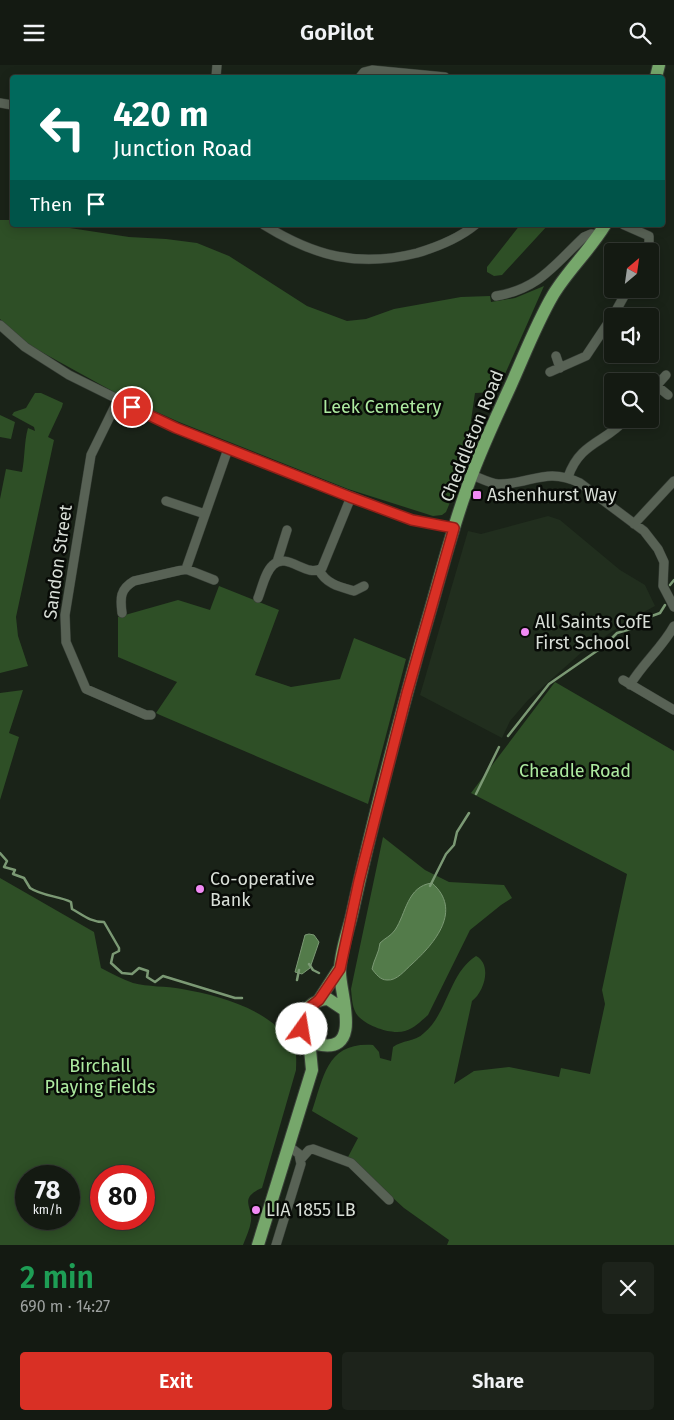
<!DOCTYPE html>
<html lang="en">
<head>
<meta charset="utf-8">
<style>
  :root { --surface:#141a12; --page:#1d231b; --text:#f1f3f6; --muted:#9da19f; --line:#333832; --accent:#d93025 }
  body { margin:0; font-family:"Fira Sans",sans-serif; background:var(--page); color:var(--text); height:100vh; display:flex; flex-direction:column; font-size:19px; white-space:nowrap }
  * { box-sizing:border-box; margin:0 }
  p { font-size:16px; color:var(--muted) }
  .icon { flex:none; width:28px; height:28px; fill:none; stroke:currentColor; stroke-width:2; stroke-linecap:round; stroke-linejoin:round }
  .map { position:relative; height:1180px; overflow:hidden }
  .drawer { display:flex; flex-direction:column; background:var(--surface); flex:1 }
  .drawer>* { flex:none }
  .hud { position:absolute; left:10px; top:10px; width:655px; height:152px; border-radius:5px; box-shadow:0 2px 12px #0003,0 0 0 1px var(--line); background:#00695c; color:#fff; overflow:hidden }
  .needle { width:32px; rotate:29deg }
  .tools { position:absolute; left:604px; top:178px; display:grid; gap:10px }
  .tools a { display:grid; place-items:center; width:55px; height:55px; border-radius:5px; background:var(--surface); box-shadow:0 2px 12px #0003,0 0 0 1px var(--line); font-size:25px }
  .speed { position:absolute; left:15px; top:1100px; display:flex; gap:10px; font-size:25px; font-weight:700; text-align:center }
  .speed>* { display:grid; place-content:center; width:65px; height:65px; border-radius:50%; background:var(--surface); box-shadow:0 2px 12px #0003,0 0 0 1px var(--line); line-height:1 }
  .speed small { font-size:12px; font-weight:400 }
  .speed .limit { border:8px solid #d22; background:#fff; color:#111 }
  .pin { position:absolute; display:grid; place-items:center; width:42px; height:42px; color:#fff; margin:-21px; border:2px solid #fff; border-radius:50%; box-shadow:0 1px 5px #0007 }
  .me { position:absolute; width:55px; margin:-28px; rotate:13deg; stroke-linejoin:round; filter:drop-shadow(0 0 4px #0008) }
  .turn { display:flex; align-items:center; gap:18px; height:105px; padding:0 20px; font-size:22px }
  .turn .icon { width:65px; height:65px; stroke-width:2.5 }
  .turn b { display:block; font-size:35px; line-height:42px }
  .then { display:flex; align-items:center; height:48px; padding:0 20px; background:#0003; gap:10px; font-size:19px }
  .round { display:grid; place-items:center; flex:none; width:52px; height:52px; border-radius:5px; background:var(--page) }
  .overview { display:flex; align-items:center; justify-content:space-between; height:85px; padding:0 20px }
  h1 { font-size:30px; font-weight:600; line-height:38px; color:#1e9e55 }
  .action { display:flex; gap:10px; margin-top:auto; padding:10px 20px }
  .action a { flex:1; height:58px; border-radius:5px; background:var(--accent); color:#fff; font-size:20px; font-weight:600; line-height:58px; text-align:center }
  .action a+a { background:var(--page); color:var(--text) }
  header { display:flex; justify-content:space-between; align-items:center; height:65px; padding:0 20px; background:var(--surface); font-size:22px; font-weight:600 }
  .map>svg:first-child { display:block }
</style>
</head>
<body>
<header><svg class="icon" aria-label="menu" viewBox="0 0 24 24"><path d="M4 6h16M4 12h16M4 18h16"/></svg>GoPilot<svg class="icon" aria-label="search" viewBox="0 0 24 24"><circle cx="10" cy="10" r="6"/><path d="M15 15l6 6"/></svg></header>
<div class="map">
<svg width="674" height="1180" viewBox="0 0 674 1180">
  <rect width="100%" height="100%" fill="#1a2318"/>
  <path fill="#212e1e" d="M548 451 560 455 620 505 645 520 655 541 629 555 582 587 528 635 510 656 502 673 420 630 468 466 481 469Z"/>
  <path fill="#2e4f26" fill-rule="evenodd" d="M0 155H12V160H50L129 172 166 174 197 178 229 191 307 241 347 256 366 254 394 244 461 232 490 231 491 237 515 233 544 221 497 327 475 328 464 404 446 447 442 450 433 451 348 424 179 357 123 332 27 279 0 254Z
    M520 160H548L502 210 494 211 487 207V202Z
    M35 328H41L63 338 62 342 48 372 54 375 16 552 18 571 28 601 0 608V434L6 404 22 407C25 393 24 377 28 363L35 366 34 362 12 350 14 347 26 343Z
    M0 350 15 357 11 374 0 372Z
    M219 521 279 545 255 610 291 622 340 614 354 573 406 594 368 739 160 650 156 648 177 617 118 592V552L178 535 210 545Z
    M555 617 674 686V1180H447L449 1175 404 1143 348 1092 358 1073 312 1046C324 1011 327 977 373 980L379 987 380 993 391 996 393 982C402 975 415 977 424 968 448 948 449 908 476 891 492 899 485 926 472 936L454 1019 474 1006 509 1002 559 1012 561 1003 590 1009 605 939 602 925 627 809 471 728Z
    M23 625 9 668 19 672 0 735V628Z
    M383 772 425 805 449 817 504 820 512 833 501 840 470 865 428 950C421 956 415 963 405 966 391 970 367 961 358 951 352 944 352 933 351 924Z
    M0 813 94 867 101 903C111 908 122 914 133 918 148 922 166 921 182 924 222 931 277 946 295 986 297 991 296 999 296 1005L262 1123C238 1133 253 1142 251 1156 250 1164 246 1172 243 1180H0ZM26 1111H69V1154H26ZM101 1111H144V1154H101Z"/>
  <path fill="#537b4a" stroke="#7b9974" d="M432 818C463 845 435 878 412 899 405 905 397 916 387 915 380 915 376 909 372 904 374 894 379 888 380 878 385 873 391 871 395 865 406 849 407 821 432 818Z
    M309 869 314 870 319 877 310 903 302 909 295 907 305 870Z"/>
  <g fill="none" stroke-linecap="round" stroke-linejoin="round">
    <path stroke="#7b9974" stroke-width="2.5" d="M670 520 674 515
      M508 671 549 619 604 581 617 568 634 563 641 555 660 548 665 540
      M476 729 499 682
      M0 788 7 796 4 802 15 805 13 809 24 813 30 823C42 831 59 831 71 837L72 844C83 850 90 857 104 857L119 883V886L113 889 111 898 122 908 132 909 139 903 148 906 147 912 155 917 163 911 235 933H242
      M430 821 446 789 454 780 457 767 469 748
      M309 899 313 905 319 908
      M297 915 299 905"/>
    <defs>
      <path id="minor" d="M216 12 217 0
        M360 12 364 7 372 5 445 12
        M0 38 12 40
        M264 160C314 191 358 203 417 188 437 182 458 174 475 160
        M624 160 649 171V181L647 186
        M496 231C539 224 554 200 584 172L591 169 599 170
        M613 251 628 224
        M0 260 25 282 69 310 176 363 412 455 454 463
        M556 291 560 303
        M550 307 586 291 612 252
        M657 321 668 330
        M650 328 666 310
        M118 335 91 390 65 550 66 577 86 624 146 650H151
        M472 410C480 413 489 418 498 419 530 420 546 401 580 418L644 466 658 484 664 497 663 521 674 542
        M568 412C580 377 605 378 626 354
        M166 436 205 449
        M634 459 674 416
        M277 497 287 465
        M186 504 228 384
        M319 505C326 519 340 522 354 526L364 521
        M258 533C262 523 265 507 273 500 287 486 307 514 322 503L351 432
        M122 548C120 533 120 524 134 516L186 504 214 515
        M623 615 674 645
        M630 620C643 598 662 583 674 561
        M301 1094 309 1085 313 1084 351 1098 389 1135
        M276 1180 301 1099 299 1089 290 1082"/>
      <path id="highway" d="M656 12 659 0
        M319 935 339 904
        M343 944 328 934C296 936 292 976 322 980 363 986 339 926 340 906 340 887 348 867 352 849 372 758 396 667 421 577 436 528 448 477 465 429 477 392 494 357 510 322 524 291 536 259 553 230 568 205 590 185 605 160
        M258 1180 312 1005 309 974"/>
    </defs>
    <use href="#minor" stroke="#383f37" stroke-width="10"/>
    <use href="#highway" stroke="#383f37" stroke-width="14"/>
    <use href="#minor" stroke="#586255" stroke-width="9"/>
    <use href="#highway" stroke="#76a76b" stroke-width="12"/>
  </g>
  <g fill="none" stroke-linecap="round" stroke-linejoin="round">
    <defs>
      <path id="route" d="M132 342 176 363 350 432 412 455 454 463 407 628 359 816 340 904 319 935 305 946 302 954V964"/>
    </defs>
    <use href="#route" stroke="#8d1f18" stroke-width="12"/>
    <use href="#route" stroke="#d93025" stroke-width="9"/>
  </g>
  <g fill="#f18af4" stroke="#080b07" stroke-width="2">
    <rect x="472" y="425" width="10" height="10" rx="2.5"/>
    <circle cx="525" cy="567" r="5"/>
    <circle cx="200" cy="824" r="5"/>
    <circle cx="256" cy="1145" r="5"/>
  </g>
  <g text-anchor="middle" stroke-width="5" stroke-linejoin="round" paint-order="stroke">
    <g font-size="18" fill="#adeaa0" stroke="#080b07">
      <text x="382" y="348">Leek Cemetery</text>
      <text x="575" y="712">Cheadle Road</text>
      <text x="100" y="1007">Birchall<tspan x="100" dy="21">Playing Fields</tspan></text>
    </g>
    <g font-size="18" fill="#d8ded7" stroke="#080b07">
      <text transform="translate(472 371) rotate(-68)" y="6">Cheddleton Road</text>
      <text transform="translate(58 497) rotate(-82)" y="6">Sandon Street</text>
    </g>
    <g font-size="18" fill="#d8ded7" stroke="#080b07" text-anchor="start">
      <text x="487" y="436">Ashenhurst Way</text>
      <text x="535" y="563">All Saints CofE<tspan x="535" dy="21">First School</tspan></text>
      <text x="210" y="820">Co-operative<tspan x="210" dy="21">Bank</tspan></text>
      <text x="266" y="1151">LIA 1855 LB</text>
    </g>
  </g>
</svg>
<div class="tools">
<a><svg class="needle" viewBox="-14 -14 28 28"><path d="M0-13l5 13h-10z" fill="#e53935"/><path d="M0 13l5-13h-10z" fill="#9da19f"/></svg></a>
<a><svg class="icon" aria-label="sound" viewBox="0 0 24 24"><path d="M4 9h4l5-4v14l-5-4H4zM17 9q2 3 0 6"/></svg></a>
<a><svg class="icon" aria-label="search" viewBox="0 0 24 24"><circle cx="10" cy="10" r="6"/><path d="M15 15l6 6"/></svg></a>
</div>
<div class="speed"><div>78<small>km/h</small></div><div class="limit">80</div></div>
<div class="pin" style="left:132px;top:342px;background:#d93025"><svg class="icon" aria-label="arrive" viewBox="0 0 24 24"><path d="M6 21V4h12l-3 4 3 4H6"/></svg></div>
<svg class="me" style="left:302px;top:964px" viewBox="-20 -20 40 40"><circle r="19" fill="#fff"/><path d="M0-13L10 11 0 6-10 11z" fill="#d93025"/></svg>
<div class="hud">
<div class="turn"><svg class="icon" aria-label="left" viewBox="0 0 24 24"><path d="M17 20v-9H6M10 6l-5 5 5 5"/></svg><div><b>420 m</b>Junction Road</div></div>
<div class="then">Then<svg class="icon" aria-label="arrive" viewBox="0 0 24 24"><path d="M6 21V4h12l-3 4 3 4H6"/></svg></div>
</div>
</div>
<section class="drawer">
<div class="overview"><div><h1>2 min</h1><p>690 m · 14:27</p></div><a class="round"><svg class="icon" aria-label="close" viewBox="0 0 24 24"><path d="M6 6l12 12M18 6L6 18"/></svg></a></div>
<div class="action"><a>Exit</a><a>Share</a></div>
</section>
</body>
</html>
